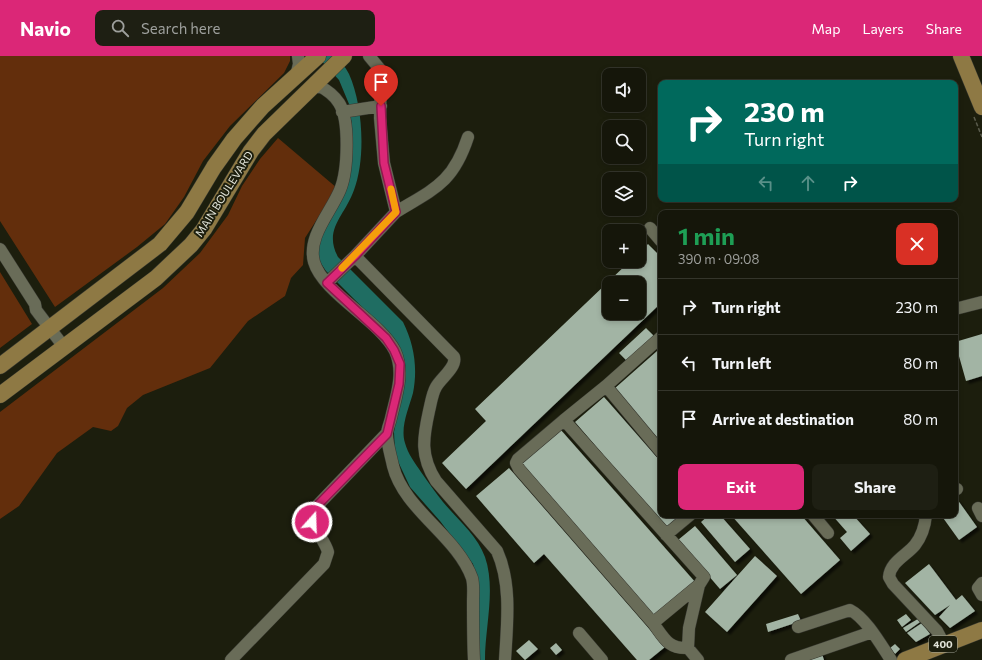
<!DOCTYPE html>
<html lang="en">
<head>
<meta charset="utf-8">
<style>
  :root { --surface:#15160a; --page:#1e1f13; --text:#f1f3f6; --muted:#9d9f9c; --line:#34352b; --accent:#db2777 }
  body { margin:0; font-family:Commissioner,sans-serif; background:var(--page); color:var(--text); height:100vh; display:flex; flex-direction:column; font-size:15px; white-space:nowrap }
  * { box-sizing:border-box; margin:0 }
  p { font-size:13px; color:var(--muted) }
  .icon { flex:none; width:22px; height:22px; fill:none; stroke:currentColor; stroke-width:2; stroke-linecap:round; stroke-linejoin:round }
  .map { position:relative; flex:1; overflow:hidden }
  .drawer { position:absolute; left:658px; top:154px; width:300px; height:308px; display:flex; flex-direction:column; background:var(--surface); border-radius:8px; box-shadow:0 2px 6px #0003,0 0 0 1px var(--line) }
  .drawer>* { flex:none }
  .hud { position:absolute; left:658px; top:24px; width:300px; height:122px; border-radius:8px; box-shadow:0 2px 6px #0003,0 0 0 1px var(--line); background:#00695c; color:#fff; overflow:hidden }
  .tools { position:absolute; left:602px; top:12px; display:grid; gap:8px }
  .tools a { display:grid; place-items:center; width:44px; height:44px; border-radius:8px; background:var(--surface); box-shadow:0 2px 6px #0003,0 0 0 1px var(--line); font-size:20px }
  .pin { position:absolute; display:grid; place-items:center; width:34px; height:34px; color:#fff; margin:-41px -17px; border-radius:50% 50% 50% 0; rotate:-45deg; box-shadow:0 0 4px #0007 }
  .pin .icon { rotate:45deg }
  .me { position:absolute; width:44px; margin:-22px; rotate:20deg; stroke-linejoin:round; filter:drop-shadow(0 0 3px #0008) }
  .turn { display:flex; align-items:center; gap:14px; height:84px; padding:0 20px; font-size:18px }
  .turn .icon { width:52px; height:52px; stroke-width:2.5 }
  .turn b { display:block; font-size:28px; line-height:34px }
  .lanes { display:flex; align-items:center; height:38px; padding:0 20px; background:#0003; justify-content:center; gap:20px; direction:ltr }
  .lanes .off { opacity:.35 }
  .round { display:grid; place-items:center; flex:none; width:42px; height:42px; border-radius:8px; background:var(--page) }
  .summary { display:flex; align-items:center; justify-content:space-between; height:68px; padding:0 20px }
  h1 { font-size:24px; font-weight:700; line-height:30px; color:#1e9e55 }
  .cta { display:flex; gap:8px; margin-top:auto; padding:8px 20px }
  .cta a { flex:1; height:46px; border-radius:8px; background:var(--accent); color:#fff; font-size:16px; font-weight:700; line-height:46px; text-align:center }
  .cta a+a { background:var(--page); color:var(--text) }
  ul { padding:0; list-style:none }
  li { display:flex; align-items:center; gap:12px; height:56px; padding:0 20px; border-top:1px solid var(--line) }
  li div { flex:1 }
  li b { display:block; font-size:15px }
  li em { font-style:normal }
  header { display:flex; align-items:center; gap:24px; box-sizing:border-box; height:56px; padding:0 20px; background:var(--accent); color:#fff }
  header strong { font-size:19px }
  nav { display:flex; gap:22px; margin-inline-start:auto; font-size:14px }
  .search { width:280px; height:36px; background:var(--page); display:flex; align-items:center; gap:10px; box-sizing:border-box; padding:0 14px; border-radius:8px; color:var(--muted); font-size:15px }
  .map>svg:first-child { display:block }
</style>
</head>
<body>
<header>
<strong>Navio</strong>
<div class="search"><svg class="icon" aria-label="search" viewBox="0 0 24 24"><circle cx="10" cy="10" r="6"/><path d="M15 15l6 6"/></svg>Search here</div>
<nav><a>Map</a><a>Layers</a><a>Share</a></nav>
</header>
<div class="map">
<svg width="982" height="604" viewBox="0 0 982 604">
  <defs>
    <filter id="shadow"><feDropShadow dx="3" dy="3" stdDeviation="1" flood-color="#0009"/></filter>
  </defs>
  <rect width="100%" height="100%" fill="#1c1e0d"/>
  <path fill="#632e0c" d="M0 0H290V5L284 17 230 70 203 105 184 141 165 168 137 191 55 251 0 165Z
    M278 82 337 132 305 182 303 209 291 222 285 240 248 265 210 312 143 339 127 352 118 370 111 375 93 371 57 397 19 450 0 463V356L163 232 200 197 228 159 242 130 260 103Z
    M0 216 32 268 0 292Z"/>
  <path fill="#1f6d62" d="M317 0H337C341 6 346 12 349 18 363 49 366 102 354 134 345 160 323 173 338 201L403 266C414 288 418 312 413 337 409 352 400 371 405 387 408 398 415 407 421 416 428 426 435 436 443 446 458 464 477 479 485 501 496 533 485 571 485 604H477L478 529 473 508 440 465 410 431 395 399 394 376 399 343 394 283 326 215 320 206 317 195 321 178 350 114 352 71 349 48 339 24Z"/>
  <path fill="#a2b4a4" fill-rule="evenodd" filter="url(#shadow)" d="M648 188 661 201V247L466 433 442 407 486 365 475 353 630 205H639V197ZM609 227H639V257H609Z
    M646 272 656 282 629 307 619 297Z
    M982 278V320L966 325 955 286Z
    M657 295 661 300V386L614 333Z
    M604 341 661 406V459H683L667 473 575 366Z
    M560 373 696 527 655 563 519 410Z
    M509 412 665 591 649 604H637L544 498 534 507 476 440Z
    M957 443 977 471 959 484 941 459H955V445Z
    M709 459H720L750 493 735 506 701 466Z
    M731 459H801L840 504 801 538Z
    M832 459H853L870 478 851 495 840 482 847 476Z
    M695 470 737 519 720 533 678 484Z
    M755 500 777 520 727 576 705 556Z
    M929 508 956 544 962 539 975 555 950 572 939 561 950 549 935 559 905 527Z
    M798 558 801 565 768 576 766 568Z
    M906 558 911 564 902 571 897 564Z
    M921 561 923 564 906 576 903 572Z
    M922 567 930 578 916 586 907 577Z
    M529 584 538 593 525 604 516 595Z
    M556 587 562 594 556 599 550 592Z
    M895 588 900 593 895 598 890 592Z
    M821 595 824 604H805Z"/>
  <g fill="none" stroke-linecap="round" stroke-linejoin="round">
    <defs>
      <path id="minor" d="M296 20 299 8 298 0
        M309 33 319 30C327 34 334 39 339 47 350 64 348 115 340 134 331 156 307 181 314 206 323 237 379 264 395 295 405 317 396 340 391 362 390 367 387 373 387 378 387 388 391 400 393 410 404 454 457 480 472 522 474 529 473 538 473 545 473 565 473 584 474 604
        M342 56 381 50
        M396 156C434 133 453 127 468 81
        M650 172 661 185
        M0 193 35 248 36 254 64 291
        M355 200 454 301C457 311 440 323 436 331 432 338 431 347 429 355 423 382 420 400 436 425L497 495C512 528 507 569 505 604
        M327 227 355 200 396 156 384 107 380 62 381 19 379 12 369 0
        M955 253 982 246
        M661 281 606 330 564 364 704 521 699 529 689 572 688 592 698 604
        M606 330 661 396
        M564 364 518 403 516 407 519 413 653 567 699 529
        M955 433H957
        M978 452 982 460
        M813 459 828 477
        M926 459C925 470 922 480 915 489 907 499 890 506 889 521L893 528 937 575 944 588
        M666 479 690 459
        M982 527 978 532 982 539
        M653 567C664 582 668 593 688 592
        M798 571 850 554C866 562 881 589 891 604
        M579 577 602 604
        M231 604 324 508 328 496C324 481 307 469 314 453L387 377
        M791 604 872 576"/>
      <path id="major" d="M961 0 982 51
        M0 310 160 188 187 156 214 111 234 83 263 50 318 0
        M0 339 156 222 191 189 204 173 251 95 264 78 344 0
        M905 604 982 574"/>
    </defs>
    <use href="#minor" stroke="#373830" stroke-width="13"/>
    <use href="#major" stroke="#373830" stroke-width="17"/>
    <path stroke="#5a5c4d" stroke-width="1.5" stroke-dasharray="4 2" stroke-linecap="butt" d="M974 61 982 81"/>
    <use href="#minor" stroke="#696c58" stroke-width="12"/>
    <use href="#major" stroke="#8e7944" stroke-width="16"/>
  </g>
  <g fill="none" stroke-linecap="round" stroke-linejoin="round">
    <defs>
      <path id="route" d="M312 466 311 460 314 453 387 378 399 328 400 308 394 294 386 282 327 227 355 200 396 156 384 107 381 50"/>
    </defs>
    <use href="#route" stroke="#8e194d" stroke-width="10"/>
    <use href="#route" stroke="#db2777" stroke-width="7"/>
    <path stroke="#f59e0b" stroke-width="7" d="M342 212 396 156 391 133"/>
  </g>
  <g text-anchor="middle" stroke-width="4" stroke-linejoin="round" paint-order="stroke">
    <rect fill="#1c1e0d" stroke="#a6a89b" stroke-width="1" x="929" y="580" width="28" height="16" rx="3"/>
    <g font-size="10" font-weight="bold" fill="#e1e3d8">
      <text x="943" y="592">400</text>
    </g>
    <g font-size="11" fill="#e1e3d8" stroke="#1c1e0d">
      <text transform="translate(224 138) rotate(-58)" y="4">MAIN BOULEVARD</text>
    </g>
  </g>
</svg>
<div class="tools">
<a><svg class="icon" aria-label="sound" viewBox="0 0 24 24"><path d="M4 9h4l5-4v14l-5-4H4zM17 9q2 3 0 6"/></svg></a>
<a><svg class="icon" aria-label="search" viewBox="0 0 24 24"><circle cx="10" cy="10" r="6"/><path d="M15 15l6 6"/></svg></a>
<a><svg class="icon" aria-label="layers" viewBox="0 0 24 24"><path d="M12 4l9 5-9 5-9-5zM3 14l9 5 9-5"/></svg></a>
<a>+</a>
<a>−</a>
</div>
<div class="pin" style="left:381px;top:50px;background:#d93025"><svg class="icon" aria-label="arrive" viewBox="0 0 24 24"><path d="M6 21V4h12l-3 4 3 4H6"/></svg></div>
<svg class="me" style="left:312px;top:466px" viewBox="-20 -20 40 40"><circle r="17" fill="#db2777" stroke="#fff" stroke-width="3"/><path d="M0-11L8 9 0 5-8 9z" fill="#fff"/></svg>
<div class="hud">
<div class="turn"><svg class="icon" aria-label="right" viewBox="0 0 24 24"><path d="M7 20v-9h11M14 6l5 5-5 5"/></svg><div><b>230 m</b>Turn right</div></div>
<div class="lanes"><svg class="icon off" aria-label="left" viewBox="0 0 24 24"><path d="M17 20v-9H6M10 6l-5 5 5 5"/></svg><svg class="icon off" aria-label="ahead" viewBox="0 0 24 24"><path d="M12 20V5M6 11l6-6 6 6"/></svg><svg class="icon" aria-label="right" viewBox="0 0 24 24"><path d="M7 20v-9h11M14 6l5 5-5 5"/></svg></div>
</div>
<section class="drawer">
<div class="summary"><div><h1>1 min</h1><p>390 m · 09:08</p></div><a class="round" style="background:#d93025;color:#fff"><svg class="icon" aria-label="close" viewBox="0 0 24 24"><path d="M6 6l12 12M18 6L6 18"/></svg></a></div>
<ul>
<li><svg class="icon" aria-label="right" viewBox="0 0 24 24"><path d="M7 20v-9h11M14 6l5 5-5 5"/></svg><div><b>Turn right</b></div><em>230 m</em></li>
<li><svg class="icon" aria-label="left" viewBox="0 0 24 24"><path d="M17 20v-9H6M10 6l-5 5 5 5"/></svg><div><b>Turn left</b></div><em>80 m</em></li>
<li><svg class="icon" aria-label="arrive" viewBox="0 0 24 24"><path d="M6 21V4h12l-3 4 3 4H6"/></svg><div><b>Arrive at destination</b></div><em>80 m</em></li>
</ul>
<div class="cta"><a>Exit</a><a>Share</a></div>
</section>
</div>
</body>
</html>
